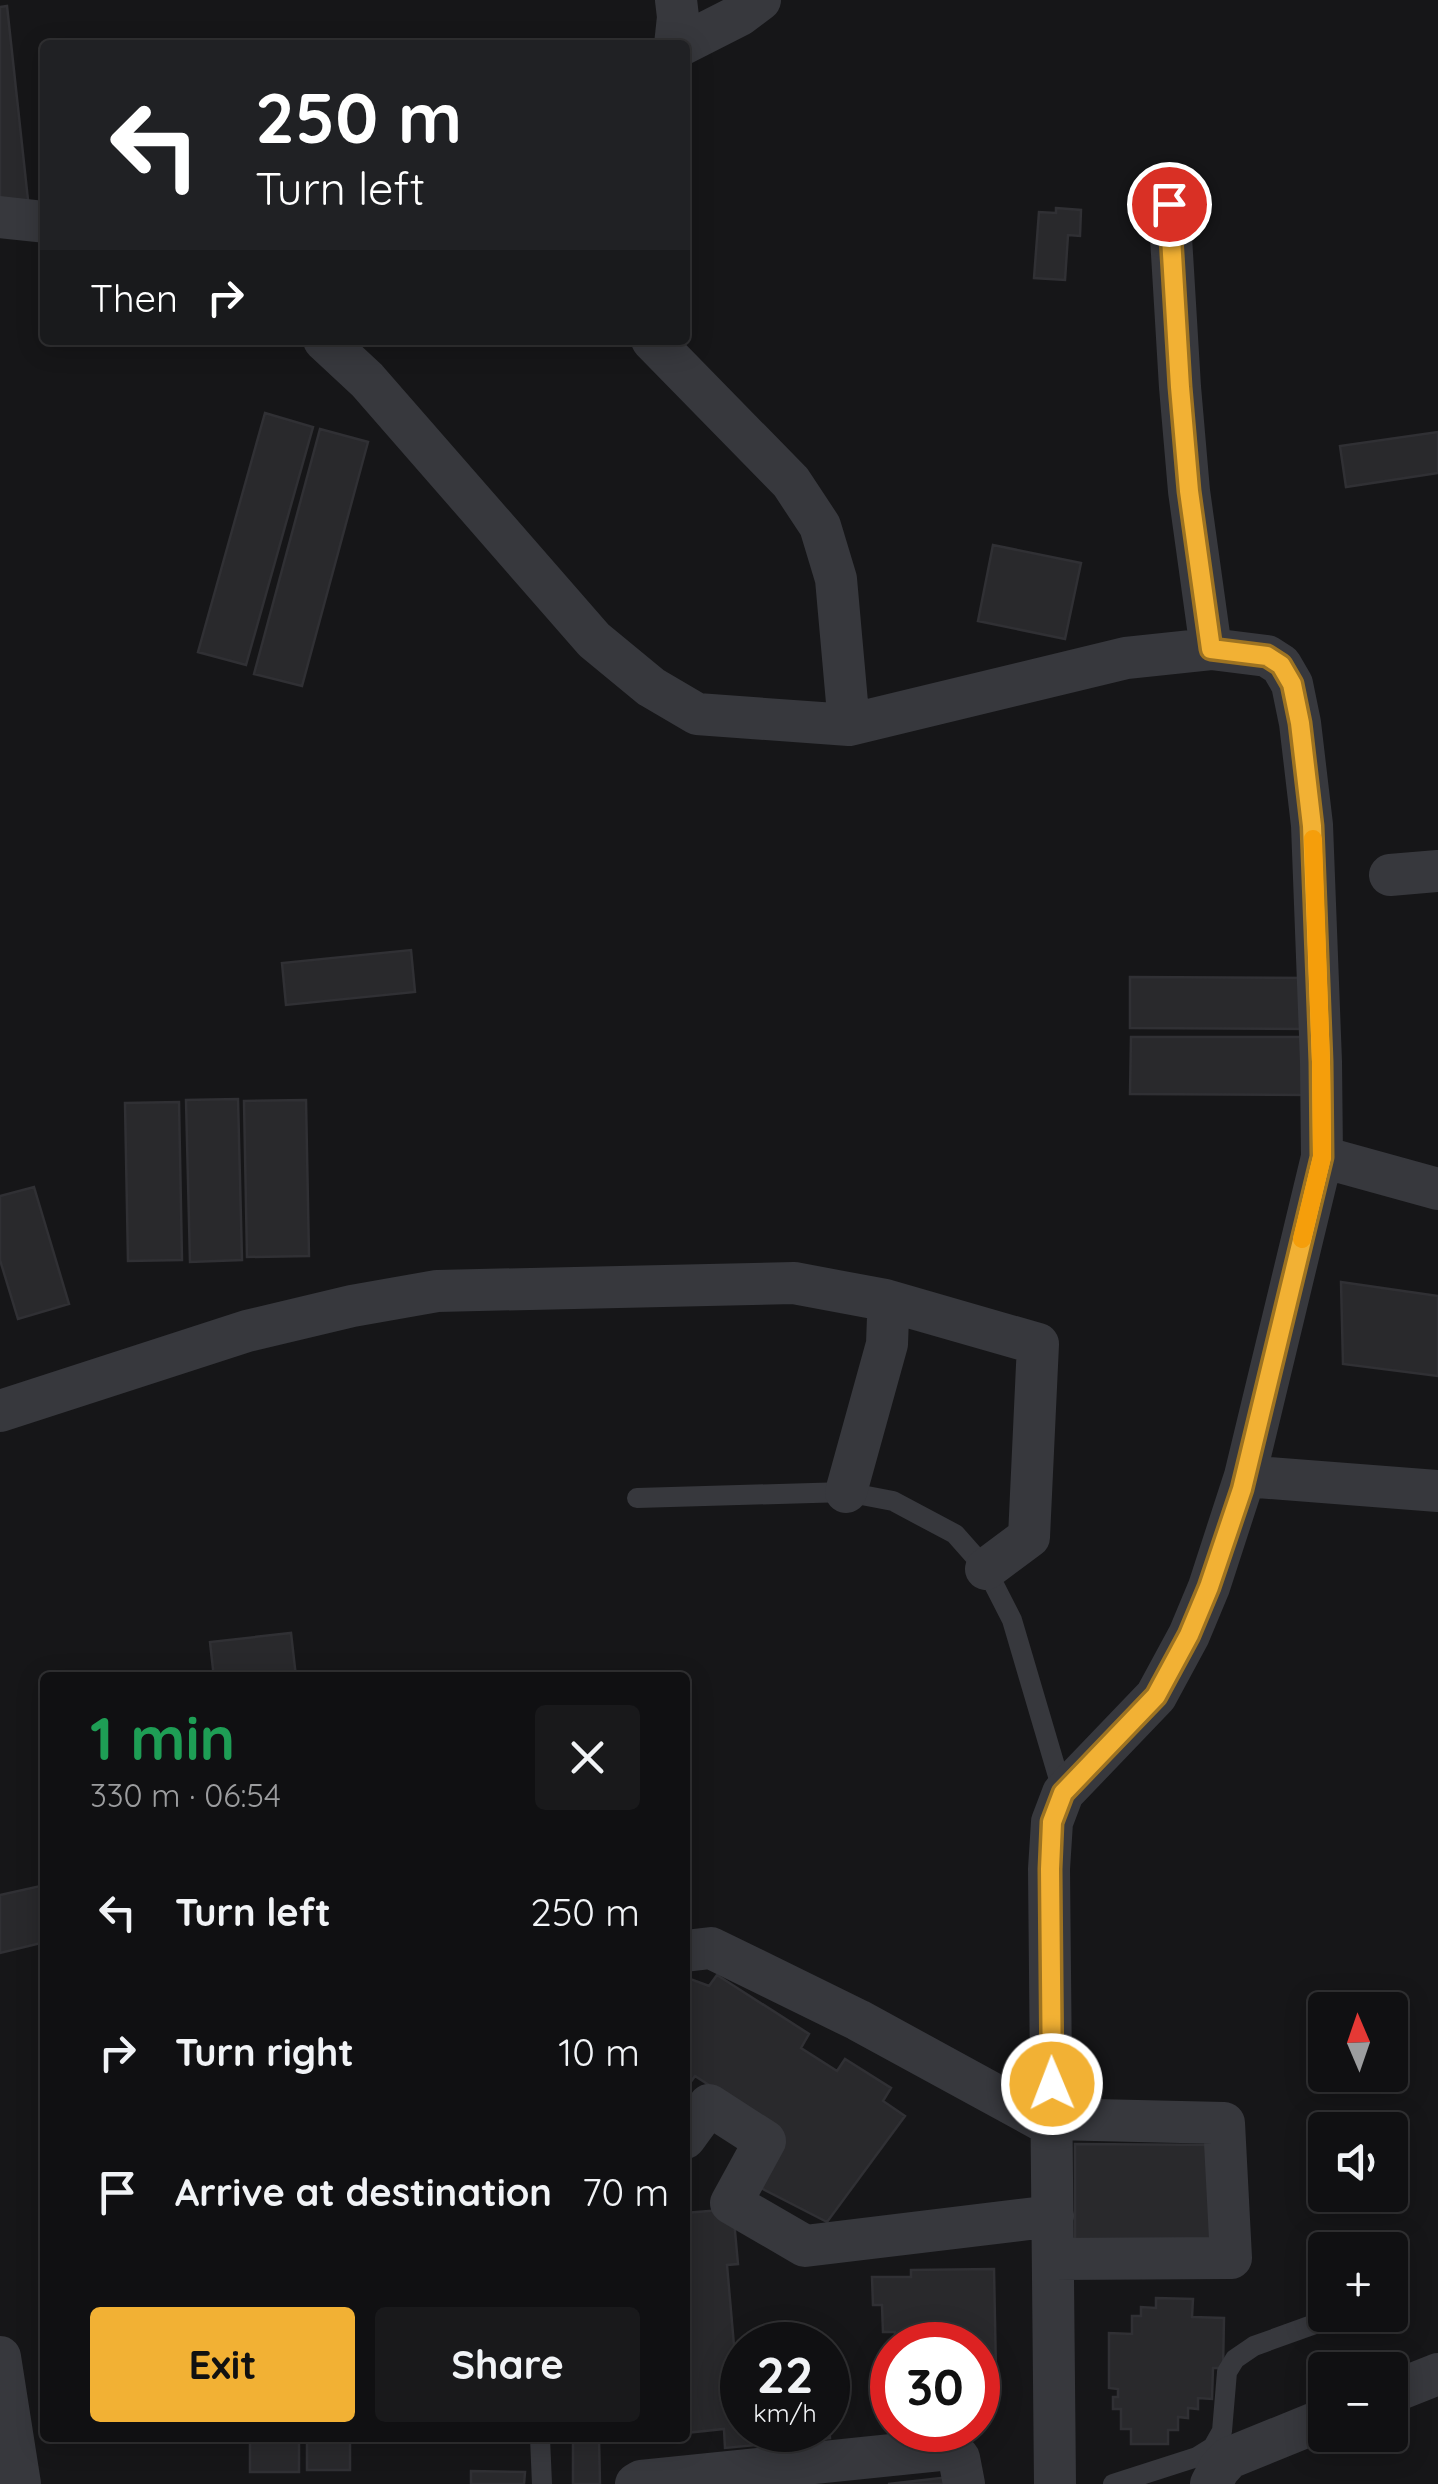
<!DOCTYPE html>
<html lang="en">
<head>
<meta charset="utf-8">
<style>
  :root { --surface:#101012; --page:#19191b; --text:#f1f3f6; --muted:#9c9d9f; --line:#303032; --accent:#f2b134 }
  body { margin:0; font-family:Quicksand,sans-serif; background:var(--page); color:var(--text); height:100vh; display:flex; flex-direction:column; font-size:38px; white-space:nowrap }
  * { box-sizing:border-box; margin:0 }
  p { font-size:32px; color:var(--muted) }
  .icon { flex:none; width:55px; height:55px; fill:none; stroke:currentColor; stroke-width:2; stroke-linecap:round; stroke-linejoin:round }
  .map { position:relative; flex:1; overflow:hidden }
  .panel { position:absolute; left:40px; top:1672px; width:650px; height:770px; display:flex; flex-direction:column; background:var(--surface); border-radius:10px; box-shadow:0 5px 25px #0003,0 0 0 2px var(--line) }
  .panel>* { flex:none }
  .hud { position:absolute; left:40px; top:40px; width:650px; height:305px; border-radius:10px; box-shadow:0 5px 25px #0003,0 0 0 2px var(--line); background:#202124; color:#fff; overflow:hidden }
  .needle { width:65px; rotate:358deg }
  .tools { position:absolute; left:1308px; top:1992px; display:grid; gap:20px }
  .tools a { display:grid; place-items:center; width:100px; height:100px; border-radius:10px; background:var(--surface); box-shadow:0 5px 25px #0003,0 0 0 2px var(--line); font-size:50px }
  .speed { position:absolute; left:720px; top:2322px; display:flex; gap:20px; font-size:50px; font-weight:700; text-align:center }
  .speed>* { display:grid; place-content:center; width:130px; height:130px; border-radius:50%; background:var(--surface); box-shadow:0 5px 25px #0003,0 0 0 2px var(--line); line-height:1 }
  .speed small { font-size:25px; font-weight:400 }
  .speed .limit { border:15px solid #d22; background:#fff; color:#111 }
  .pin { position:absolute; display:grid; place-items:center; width:85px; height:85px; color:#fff; margin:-42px; border:5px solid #fff; border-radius:50%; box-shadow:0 2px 10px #0007 }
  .me { position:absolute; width:110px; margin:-55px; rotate:359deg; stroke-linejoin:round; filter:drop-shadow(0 0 8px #0008) }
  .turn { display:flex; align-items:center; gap:35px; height:210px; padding:0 50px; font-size:45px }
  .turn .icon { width:130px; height:130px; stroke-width:2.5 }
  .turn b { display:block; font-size:70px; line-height:85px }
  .then { display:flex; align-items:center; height:95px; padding:0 50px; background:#0003; gap:20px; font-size:38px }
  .round { display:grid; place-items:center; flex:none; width:105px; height:105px; border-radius:10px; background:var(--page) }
  .overview { display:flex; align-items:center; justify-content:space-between; height:170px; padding:0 50px }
  h1 { font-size:60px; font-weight:800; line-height:75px; color:#1e9e55 }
  .action { display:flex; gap:20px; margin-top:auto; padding:20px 50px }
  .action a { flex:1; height:115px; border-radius:10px; background:var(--accent); color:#111; font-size:40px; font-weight:800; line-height:115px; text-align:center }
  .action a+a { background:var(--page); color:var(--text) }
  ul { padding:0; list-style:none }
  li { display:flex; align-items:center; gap:30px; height:140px; padding:0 50px }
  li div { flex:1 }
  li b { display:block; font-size:38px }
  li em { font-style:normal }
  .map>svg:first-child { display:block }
</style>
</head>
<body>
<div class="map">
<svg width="1438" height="2484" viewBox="0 0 1438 2484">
  <rect width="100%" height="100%" fill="#161618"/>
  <path fill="#29292c" stroke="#303034" stroke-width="2.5" d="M7 6 28 200 0 203V7Z
    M1056 208 1081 210 1080 236 1068 235 1065 280 1034 278 1039 212 1056 213Z
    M265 413 313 427 246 665 198 652Z
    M320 429 368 442 302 686 254 674Z
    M1438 432V473L1346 487 1340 446Z
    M993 545 1081 563 1065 639 978 621Z
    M411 950 415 992 286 1005 282 963Z
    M1130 977 1310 978 1309 1029 1130 1028Z
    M1131 1037H1312V1095L1130 1094Z
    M238 1099 242 1260 190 1262 186 1100Z
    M306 1100 309 1256 247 1257 244 1101Z
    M179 1102 182 1260 128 1261 125 1103Z
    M34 1187 69 1304 18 1319 0 1260V1196Z
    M1341 1282 1438 1296V1376L1343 1364Z
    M291 1633 296 1677 214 1678 210 1642Z
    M45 1885V1942L0 1953V1895Z
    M717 1975 809 2034 801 2048 837 2071 845 2059 891 2088 883 2101 905 2116 827 2222 755 2185 780 2131 695 2076 685 2090V1977L709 1986Z
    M1075 2144 1216 2145V2246H1075Z
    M733 2209 738 2264 727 2265 737 2380H742V2430H828V2412L830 2438 725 2448 724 2429 685 2433V2213Z
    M994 2269 996 2373H978V2345H895V2332H883L882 2305H873L872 2277H911V2270Z
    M1156 2298 1193 2299 1192 2317 1224 2318 1223 2368H1213L1212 2399 1198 2398V2409L1188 2408V2418L1178 2417V2430H1168V2444H1131V2429H1121V2409H1113V2397H1118V2389L1109 2388V2333L1132 2334V2316H1141V2307L1156 2308Z
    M250 2438H299V2472H250Z
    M307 2438H350V2470H307Z
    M573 2438H599L600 2484H573Z
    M471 2471 525 2472 524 2484H471Z
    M949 2477 951 2484H888Z"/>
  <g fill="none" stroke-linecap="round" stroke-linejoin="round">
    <path stroke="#37383d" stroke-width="20" d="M637 1498 846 1492 893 1501 955 1534 986 1569 1012 1620 1063 1793
      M540 2438 542 2484
      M1113 2484 1197 2457 1213 2447 1222 2431 1227 2372 1235 2359 1254 2346 1340 2315"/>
    <path stroke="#37383d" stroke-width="42" d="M675 45 678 17 676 0
      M681 45 740 15 760 0
      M1169 204 1180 387 1189 491 1211 649
      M0 217 45 222
      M324 340 367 380 594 640 651 687 697 714 849 725 1126 658 1211 649 1267 656 1281 665 1292 684 1300 723 1312 825 1321 1062 1322 1157 1245 1476 1209 1587 1189 1635 1156 1696 1063 1793 1052 1822 1049 1869 1055 2484
      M652 340 791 482 820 526 836 579 849 725
      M1390 875 1438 871
      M1322 1157 1438 1189
      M885 1300 1038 1344 1029 1537 986 1569
      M0 1411 247 1331 352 1306 437 1291 794 1283 885 1300 888 1317 887 1344 846 1492
      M1245 1476 1438 1491
      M685 1951 711 1948 858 2020 1052 2126
      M1052 2119 1224 2123 1231 2258 1053 2259
      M685 2138 709 2105 765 2141 731 2203 805 2246 1053 2216
      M0 2357 20 2484
      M1390 2393 1438 2374
      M636 2484 641 2481 940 2450H952L959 2458 964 2484
      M1211 2484 1219 2469 1229 2458 1325 2419"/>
  </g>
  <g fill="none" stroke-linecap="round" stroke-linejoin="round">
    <defs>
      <path id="route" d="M1052 2084 1050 1869 1052 1822 1063 1793 1156 1696 1189 1635 1209 1587 1242 1489 1322 1157 1321 1062 1312 826 1300 723 1292 684 1281 665 1267 656 1211 649 1189 491 1180 387 1169 204"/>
    </defs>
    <use href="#route" stroke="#9d7322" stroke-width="25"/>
    <use href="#route" stroke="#f2b134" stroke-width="18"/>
    <path stroke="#f59e0b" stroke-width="18" d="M1302 1239 1322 1157 1321 1062 1313 839"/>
  </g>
</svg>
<div class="tools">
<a><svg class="needle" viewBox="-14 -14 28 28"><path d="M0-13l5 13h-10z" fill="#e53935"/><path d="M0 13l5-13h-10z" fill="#9c9d9f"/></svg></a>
<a><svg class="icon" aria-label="sound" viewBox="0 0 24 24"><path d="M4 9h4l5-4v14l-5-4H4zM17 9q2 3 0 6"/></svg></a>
<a>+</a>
<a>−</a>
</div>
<div class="speed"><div>22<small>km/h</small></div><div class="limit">30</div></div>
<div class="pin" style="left:1169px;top:204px;background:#d93025"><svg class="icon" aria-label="arrive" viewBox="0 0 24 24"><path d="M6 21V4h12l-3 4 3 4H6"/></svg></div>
<svg class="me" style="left:1052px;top:2084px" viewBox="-20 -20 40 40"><circle r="17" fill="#f2b134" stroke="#fff" stroke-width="3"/><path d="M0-11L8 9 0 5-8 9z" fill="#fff"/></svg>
<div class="hud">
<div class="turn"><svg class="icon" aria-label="left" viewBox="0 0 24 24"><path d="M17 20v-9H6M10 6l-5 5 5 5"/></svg><div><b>250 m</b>Turn left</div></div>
<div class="then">Then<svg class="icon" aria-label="right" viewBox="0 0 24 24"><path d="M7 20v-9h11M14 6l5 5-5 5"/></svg></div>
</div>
<section class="panel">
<div class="overview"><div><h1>1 min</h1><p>330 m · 06:54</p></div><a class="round"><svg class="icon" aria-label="close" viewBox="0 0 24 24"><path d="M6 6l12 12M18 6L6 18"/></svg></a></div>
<ul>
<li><svg class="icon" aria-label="left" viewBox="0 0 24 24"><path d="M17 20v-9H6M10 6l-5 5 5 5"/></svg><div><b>Turn left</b></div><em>250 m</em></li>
<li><svg class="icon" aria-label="right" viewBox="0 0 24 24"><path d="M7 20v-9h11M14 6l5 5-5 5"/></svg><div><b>Turn right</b></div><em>10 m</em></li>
<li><svg class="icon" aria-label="arrive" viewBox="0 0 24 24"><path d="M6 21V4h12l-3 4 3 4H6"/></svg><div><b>Arrive at destination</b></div><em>70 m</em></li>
</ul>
<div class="action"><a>Exit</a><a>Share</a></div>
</section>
</div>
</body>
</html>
